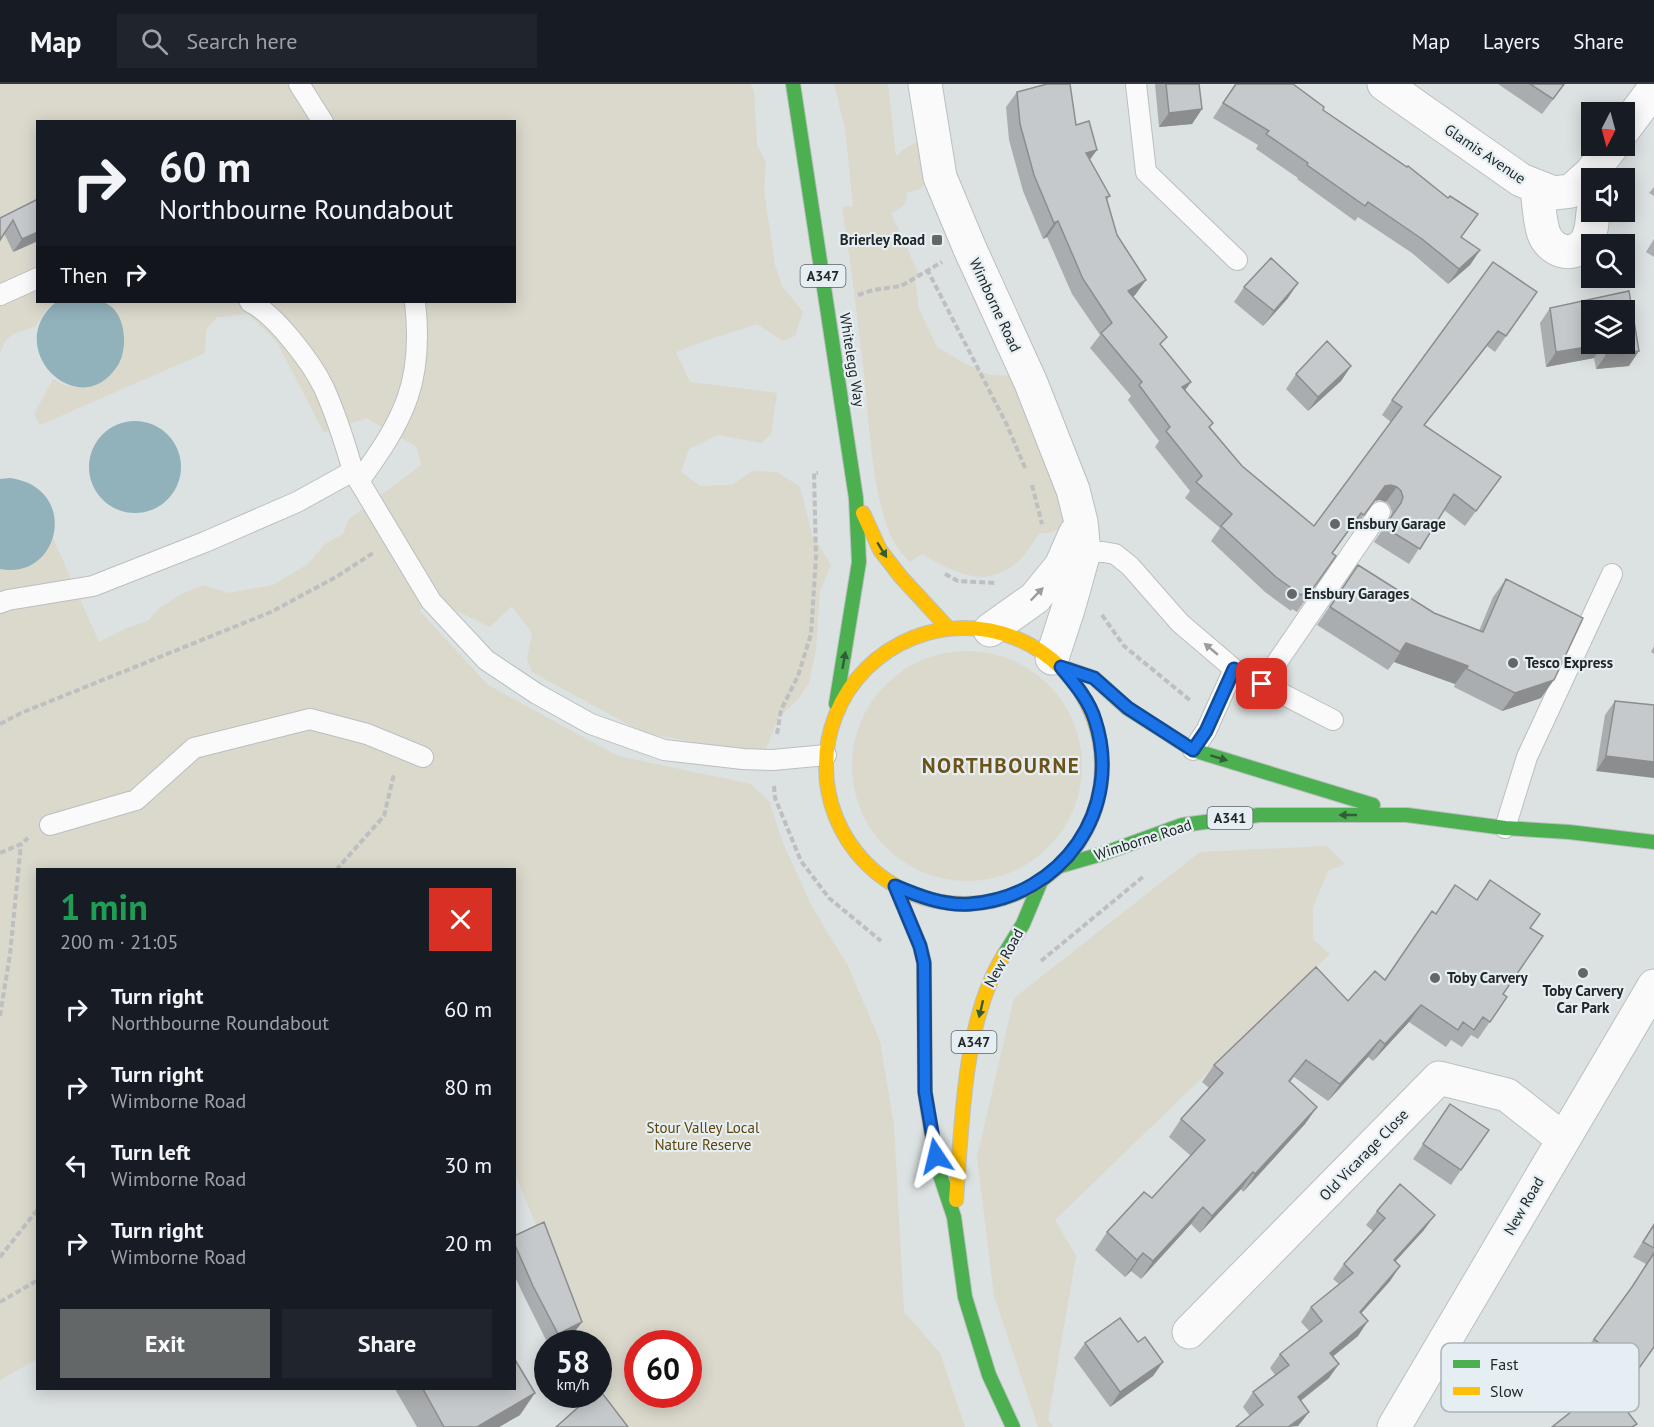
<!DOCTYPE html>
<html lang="en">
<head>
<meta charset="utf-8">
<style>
  :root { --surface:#171b24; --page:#20242c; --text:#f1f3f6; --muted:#9ea1a6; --line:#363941; --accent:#636768 }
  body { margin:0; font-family:"PT Sans",sans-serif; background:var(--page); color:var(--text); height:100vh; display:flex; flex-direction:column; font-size:22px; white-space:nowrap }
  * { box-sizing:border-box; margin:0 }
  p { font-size:20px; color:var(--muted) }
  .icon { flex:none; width:33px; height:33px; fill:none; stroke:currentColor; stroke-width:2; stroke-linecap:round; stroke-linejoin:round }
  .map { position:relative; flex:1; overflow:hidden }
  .sheet { position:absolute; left:36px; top:784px; width:480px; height:522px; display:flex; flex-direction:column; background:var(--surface); border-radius:0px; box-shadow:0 3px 15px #0003 }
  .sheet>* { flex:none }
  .hud { position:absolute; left:36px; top:36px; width:480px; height:183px; border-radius:0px; box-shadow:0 3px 15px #0003; background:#171b24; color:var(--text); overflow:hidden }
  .needle { width:39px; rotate:186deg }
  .buttons { position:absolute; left:1581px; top:18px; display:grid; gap:12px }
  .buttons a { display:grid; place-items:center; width:54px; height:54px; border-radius:0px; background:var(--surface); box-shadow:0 3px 15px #0003; font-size:30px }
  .speed { position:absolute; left:534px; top:1246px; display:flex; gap:12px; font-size:30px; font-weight:700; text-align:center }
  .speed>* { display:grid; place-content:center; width:78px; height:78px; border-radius:50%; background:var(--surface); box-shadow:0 3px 15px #0003; line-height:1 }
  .speed small { font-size:15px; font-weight:400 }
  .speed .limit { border:9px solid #d22; background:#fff; color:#111 }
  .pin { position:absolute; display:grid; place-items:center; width:51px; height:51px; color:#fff; margin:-26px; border-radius:12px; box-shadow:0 3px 9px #0006 }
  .me { position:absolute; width:66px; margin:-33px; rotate:350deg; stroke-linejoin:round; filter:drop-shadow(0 0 4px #0008) }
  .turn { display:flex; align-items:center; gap:21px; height:126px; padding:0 24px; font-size:27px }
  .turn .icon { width:78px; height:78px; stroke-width:2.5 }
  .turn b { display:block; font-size:42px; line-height:51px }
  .then { display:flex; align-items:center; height:57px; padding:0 24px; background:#0003; gap:12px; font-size:22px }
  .round { display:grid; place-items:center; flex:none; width:63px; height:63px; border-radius:0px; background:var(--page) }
  .headline { display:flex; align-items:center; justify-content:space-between; height:102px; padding:0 24px }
  h1 { font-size:36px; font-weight:800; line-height:45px; color:#1e9e55 }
  .action { display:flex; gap:12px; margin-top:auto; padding:12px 24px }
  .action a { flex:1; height:69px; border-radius:0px; background:var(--accent); color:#fff; font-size:24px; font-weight:800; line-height:69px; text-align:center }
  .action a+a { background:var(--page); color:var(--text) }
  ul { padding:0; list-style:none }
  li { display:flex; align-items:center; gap:18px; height:78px; padding:0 24px }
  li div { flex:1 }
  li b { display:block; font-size:22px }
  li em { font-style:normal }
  header { display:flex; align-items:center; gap:36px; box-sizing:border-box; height:84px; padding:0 30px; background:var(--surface); border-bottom:2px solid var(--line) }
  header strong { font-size:28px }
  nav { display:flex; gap:33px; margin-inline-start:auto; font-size:21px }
  .search { width:420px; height:54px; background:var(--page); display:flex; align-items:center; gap:15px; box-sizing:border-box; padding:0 21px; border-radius:0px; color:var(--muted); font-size:22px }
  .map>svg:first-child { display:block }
</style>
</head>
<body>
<header>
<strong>Map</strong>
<div class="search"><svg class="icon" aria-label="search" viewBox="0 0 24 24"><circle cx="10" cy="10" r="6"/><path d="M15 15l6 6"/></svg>Search here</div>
<nav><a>Map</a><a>Layers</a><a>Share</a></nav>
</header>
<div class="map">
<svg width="1654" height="1343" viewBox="0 0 1654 1343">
  <rect width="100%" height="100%" fill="#dce1e2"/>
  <path fill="#dbd8cc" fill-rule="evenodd" d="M0 0H750L754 7 757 61 766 79 764 107 775 181 782 202 803 228 795 252 783 257 757 240 701 258 676 268 690 298 777 309 771 350 761 359 718 351 689 365 681 388 700 402 732 401 752 387 777 388 800 403 812 451 831 481 820 507 816 565 809 599 798 615 779 633 765 667 721 663 644 649 532 588 527 575 532 549 512 522 490 543 434 516 419 526 488 601 618 672 751 700 769 717 783 759 811 821 848 882 880 957 894 1041 904 1228 940 1269 965 1343H619L599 1293 598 1260H585L515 1090 514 786H38L37 1275 0 1296V485C11 487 35 479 43 471 48 466 50 460 53 454L99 558 127 544 148 537 159 524 182 510 203 501 228 509 273 501 308 480 325 460 343 450 349 435 421 381 417 363 366 334 324 349 277 258 248 230 217 233 206 246 205 269 40 341 34 330 53 295 64 301 76 303 123 271C127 248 121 232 102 218H514V38H38V218H56L47 224 35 243C15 249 6 249 0 270ZM638 1260H688V1311H638Z
    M834 0H888L896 72 905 64 917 58 925 62 928 98 918 106 906 109C909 120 900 125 891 129L919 191 915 195 919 225 937 263 964 279 989 291 1015 292 1047 380 1054 404 1070 410 1065 441 1053 448 1039 450C1033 458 1027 469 1020 476 987 507 955 489 922 470L909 478C904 471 897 464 893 456 871 412 869 331 863 281 857 228 850 176 842 123L853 122 845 44Z
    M852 682a115 115 0 1 1 230 0a115 115 0 1 1-230 0Z
    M1327 762 1345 780 1328 787 1313 823V855L1330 870 1055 1136 1076 1172 1048 1336 1053 1343H1038L994 1212 977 1073 1014 914 1200 768Z"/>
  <path fill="#91b1bb" d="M56 218C67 218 92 215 102 218 126 224 129 264 118 281 80 342 0 264 56 218Z
    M89 383a46 46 0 1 1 92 0a46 46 0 1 1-92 0Z
    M10 394C81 404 60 497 0 485V395Z"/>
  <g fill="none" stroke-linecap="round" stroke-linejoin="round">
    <defs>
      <path id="lane" d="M299 0 323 38
        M1136 0 1146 88 1237 176
        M0 211 38 194
        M250 218C275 230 312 279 324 304 336 331 345 359 353 387
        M359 397C405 334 424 297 415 218
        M1084 468H1103L1115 470 1130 482 1180 539 1234 585 1206 647 1193 666
        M0 519 8 516 93 502 205 458 297 418 353 387 431 517 486 576 537 610 591 640 664 666 743 675 773 676 826 671
        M1234 585 1333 636
        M1262 600 1380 428
        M50 741 136 716 194 664 310 635 367 650 423 673
        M1505 744 1527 673 1612 490"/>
      <path id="street" d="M925 0 940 93 970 165 1031 299 1073 406 1081 438 1084 468 1069 522 1052 574
        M1384 0 1521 96 1554 109 1571 107 1591 89 1612 62
        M1624 45 1654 5
        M1537 104C1539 118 1539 136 1544 150 1551 167 1572 175 1585 159 1592 150 1592 138 1593 128
        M990 546 1035 514 1061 482 1075 450
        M1189 1248 1439 994 1507 1011 1563 1055
        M1394 1343 1654 902"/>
      <path id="fast" d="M793 0 856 414 859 478 836 620
        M1065 584 1094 594 1127 624 1193 666 1373 721
        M1060 782 1105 769 1182 741 1259 731H1407L1505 744 1569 748 1654 758
        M1004 871 1023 840 1041 797
        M933 1058 938 1085 954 1133 965 1213 989 1291 1013 1343"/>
      <path id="slow" d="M863 429 880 466 901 493 948 544
        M826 682a138 138 0 1 1 276 0a138 138 0 1 1-276 0Z
        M895 802 920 862 924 879 925 1008 933 1058
        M956 1116C962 1040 963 937 1004 871"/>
    </defs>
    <use href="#lane" stroke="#babfc0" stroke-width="22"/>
    <use href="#street" stroke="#babfc0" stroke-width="35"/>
    <use href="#fast" stroke="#babfc0" stroke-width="16"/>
    <use href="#slow" stroke="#babfc0" stroke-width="16"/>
    <path stroke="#bdbfc0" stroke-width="4" stroke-dasharray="6 3" stroke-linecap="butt" d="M927 185 1007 341 1026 386
      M858 211 873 206 901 202 942 178
      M1032 401 1042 440
      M945 490 958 497 996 499
      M1102 531 1124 562 1191 617
      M0 640 21 629 271 528 336 493 373 469
      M777 650 781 626 798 592 811 550 816 473 814 389H818
      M774 702 775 714 801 777 829 814 881 857
      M0 769 21 760 28 754
      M336 786 384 732 394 690
      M1041 877 1144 792
      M0 932 10 870 21 760
      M0 1173 38 1125
      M0 1218 38 1196"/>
    <use href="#lane" stroke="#fafafb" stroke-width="20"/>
    <use href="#street" stroke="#fafafb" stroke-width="33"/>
    <use href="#fast" stroke="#4caf50" stroke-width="14"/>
    <use href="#slow" stroke="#ffc107" stroke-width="14"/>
  </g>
  <path fill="#aaadaf" d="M1155 0H1199L1202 25 1192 40 1159 43Z
    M1235 0H1293L1323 26 1461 154 1480 166 1470 181 1448 200 1412 169 1358 133 1355 137 1297 95 1298 94 1256 65 1258 61 1213 34Z
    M1498 0H1565L1542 30Z
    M1017 8 1076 41 1090 76 1110 112 1107 116 1117 151 1146 196 1135 211 1133 213 1161 261 1191 298 1185 306 1213 339 1210 343 1242 382 1314 442 1391 338 1382 331 1392 316 1537 208 1495 268 1487 262 1424 341 1501 393 1465 442 1444 426 1409 480 1374 458 1390 435 1392 428 1390 422 1386 418 1380 416 1374 417 1353 446 1351 444 1332 470 1336 472 1297 528 1292 525 1291 527 1265 508 1211 457 1220 444 1185 414 1190 407 1155 363 1159 357 1128 316 1131 312 1090 264 1100 251 1072 210 1047 153 1043 155 1023 107 1009 56 1006 23Z
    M1654 103V112L1649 109Z
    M38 115V157L13 168 4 149 0 134Z
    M1654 155V173L1646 168Z
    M1244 203 1288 214 1263 242 1234 218Z
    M1629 207V282L1596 285 1594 274 1546 283 1540 239 1550 224Z
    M1351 282 1341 297 1308 327 1286 305 1296 290Z
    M1358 481 1434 529 1479 547 1493 513 1506 495 1541 614 1502 627 1454 603 1455 600 1394 578 1388 586 1317 541Z
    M1654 562V570L1651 568Z
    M1615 617 1654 621 1596 687 1605 631Z
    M1477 816 1530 844 1503 910 1507 913 1478 955 1471 951 1462 963 1451 956 1446 963 1409 938 1373 977 1368 973 1328 1017 1294 993 1290 998 1317 1023 1305 1040 1243 1108 1241 1105 1200 1149 1191 1140 1141 1195 1131 1187 1125 1193 1095 1166 1107 1148 1152 1114 1191 1072 1169 1053 1181 1035 1209 1004 1202 998 1214 981 1348 917 1384 896 1436 830Z
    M1450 1020 1461 1086 1451 1101 1413 1075Z
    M1377 1127 1424 1146 1395 1177 1400 1182 1390 1197 1361 1229 1358 1252 1333 1272 1329 1294 1301 1317 1309 1328 1298 1342 1250 1332 1243 1323 1253 1308 1275 1291 1270 1284 1280 1270 1309 1247 1301 1238 1311 1223 1339 1200 1333 1195 1344 1180 1373 1147 1366 1141Z
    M1654 1139V1264L1626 1301 1583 1269 1626 1212 1646 1180 1633 1173Z
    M514 1152 582 1238 573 1250 554 1260H548L525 1214 514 1191Z
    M1085 1259 1163 1278 1153 1292 1110 1323 1074 1274Z
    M395 1305H514L520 1331 499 1343H417Z"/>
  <path fill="#8b8d8e" d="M1202 25 1192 40 1159 43 1169 29Z
    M1097 66 1086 81V69Z
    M1058 137 1047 153 1043 155 1054 139Z
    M38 148V157L13 168 22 155Z
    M1480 166 1470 181 1448 200 1459 185Z
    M1146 196 1135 211 1117 222 1128 207Z
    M1298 199 1288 214 1263 242 1274 227Z
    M1498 247 1487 262 1413 356 1424 341Z
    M1604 260 1594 274 1546 283 1556 268Z
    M1639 267 1629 282 1596 285 1606 271Z
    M1351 282 1341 297 1308 327 1318 313Z
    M1191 298 1180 313 1182 303Z
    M1391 401 1397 403 1386 418 1380 416 1374 417 1353 446 1385 402Z
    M1406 559 1468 582 1455 600 1394 578Z
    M1554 596 1541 614 1502 627 1515 609Z
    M1606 672 1654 678V694L1596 687Z
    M1421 921 1409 938 1373 977 1385 960Z
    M1380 956 1368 973 1328 1017 1340 1000Z
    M1317 1023 1305 1040 1243 1108 1255 1090Z
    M1253 1088 1241 1105 1200 1149 1212 1132Z
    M1203 1123 1191 1140 1141 1195 1153 1177Z
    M1435 1131 1424 1146 1383 1191 1394 1176Z
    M1143 1169 1131 1187 1125 1193 1137 1176Z
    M1400 1182 1390 1197 1350 1242 1360 1228Z
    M1368 1237 1358 1252 1320 1283 1330 1269Z
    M582 1238 573 1250 554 1260H551L558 1250Z
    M1163 1278 1153 1292 1110 1323 1120 1308Z
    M1339 1280 1329 1294 1287 1327 1298 1313Z
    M535 1309 520 1331 499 1343H477Z
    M1309 1328 1298 1342 1288 1343Z"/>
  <path fill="#c6c9cb" stroke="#8b8d8e" stroke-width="1.5" fill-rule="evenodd" d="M1047 0H1070L1076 41 1089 37 1097 66 1086 69 1110 112 1106 113 1117 151 1146 196 1128 207 1167 253 1160 260 1191 298 1182 303 1213 339 1209 343 1242 382 1314 442 1402 323 1392 316 1493 178 1537 208 1506 252 1498 247 1424 341 1501 393 1476 427 1454 410 1420 465 1384 443 1401 419 1403 413 1401 407 1397 403 1391 401 1385 402 1364 431 1361 429 1332 469 1336 472 1307 513 1303 510 1301 511 1276 493 1221 442 1232 430 1196 398 1202 392 1166 347 1170 343 1139 301 1142 298 1101 249 1112 239 1083 195 1058 137 1054 139 1034 91 1020 40 1017 8Z
    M1166 0H1199L1202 25 1169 29Z
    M1236 0H1293L1324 23 1323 26 1407 83 1408 82 1448 114 1450 112 1478 130 1461 153 1480 166 1459 185 1422 155 1368 118 1365 122 1307 81 1308 79 1266 50 1269 47 1223 19Z
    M1530 0H1564L1553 15Z
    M38 115V148L22 155 13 136 0 156V134Z
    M1271 174 1298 199 1274 227 1244 203Z
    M1629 207 1639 267 1606 271 1604 260 1556 268 1550 224ZM1592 226H1624V260H1592Z
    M1327 257 1351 282 1318 313 1296 290Z
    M1358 481 1434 529 1483 548 1506 495 1583 534 1554 596 1515 609 1467 585 1468 582 1406 559 1400 568 1330 523Z
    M1615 617 1654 621V678L1606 672Z
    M1490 796 1540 830 1530 844 1543 852 1503 910 1507 913 1490 938 1483 933 1474 946 1463 938 1458 946 1421 921 1385 960 1380 956 1340 1000 1306 976 1289 997 1317 1023 1255 1090 1253 1088 1212 1132 1203 1123 1153 1177 1143 1169 1137 1176 1107 1148 1144 1108 1152 1114 1205 1056 1181 1035 1223 989 1214 981 1316 883 1348 917 1375 887 1385 896 1432 827 1436 830 1455 801 1477 816Z
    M1450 1020 1489 1046 1461 1086 1423 1060Z
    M1400 1100 1435 1131 1394 1176 1400 1182 1360 1228 1368 1237 1330 1269 1339 1280 1298 1313 1309 1328 1288 1343H1236L1263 1321 1253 1308 1289 1281 1280 1270 1322 1237 1311 1223 1353 1189 1344 1180 1385 1134 1377 1127Z
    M544 1138 582 1238 558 1250 533 1202 514 1159V1152Z
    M1654 1141V1164L1643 1158Z
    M1654 1169V1263L1637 1287 1594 1255 1632 1203Z
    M1120 1234 1138 1258 1145 1253 1163 1278 1120 1308 1085 1259Z
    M514 1274 535 1309 477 1343H444L423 1305H514Z
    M1606 1300 1637 1340 1632 1343H1552Z
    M599 1305 628 1343H556L592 1311H598Z"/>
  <defs><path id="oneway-solid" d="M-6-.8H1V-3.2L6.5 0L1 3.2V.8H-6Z" transform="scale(1.5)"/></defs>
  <g fill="#335d37">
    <use href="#oneway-solid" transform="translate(882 466) rotate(58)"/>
    <use href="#oneway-solid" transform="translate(844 576) rotate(-80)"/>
    <use href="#oneway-solid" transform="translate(1219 674) rotate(17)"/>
    <use href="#oneway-solid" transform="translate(1348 731) rotate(-180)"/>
    <use href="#oneway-solid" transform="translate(981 925) rotate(103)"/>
  </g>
  <g fill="#999b9c">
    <use href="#oneway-solid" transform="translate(1037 510) rotate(-46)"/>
    <use href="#oneway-solid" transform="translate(1211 565) rotate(-140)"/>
  </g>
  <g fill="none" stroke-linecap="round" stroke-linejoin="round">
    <defs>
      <path id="route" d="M936 1072 925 1008 924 879 920 862 895 802C919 812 944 822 970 820 1062 813 1124 726 1095 636 1089 616 1074 599 1061 583L1094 594 1128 624 1193 666 1206 647 1234 585 1262 600"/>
    </defs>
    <use href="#route" stroke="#114b97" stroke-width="15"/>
    <use href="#route" stroke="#1a73e8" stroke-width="10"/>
  </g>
  <g fill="#636768" stroke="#e5eff3" stroke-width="2">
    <rect x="931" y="150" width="12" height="12" rx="3"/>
    <circle cx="1335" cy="440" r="6"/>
    <circle cx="1292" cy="510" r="6"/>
    <circle cx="1513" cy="579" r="6"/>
    <circle cx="1583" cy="889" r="6"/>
    <circle cx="1435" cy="894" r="6"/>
  </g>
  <g text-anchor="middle" stroke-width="4.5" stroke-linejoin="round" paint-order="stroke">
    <g fill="#e5eff3" stroke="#5c6264" stroke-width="1.5">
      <rect x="800.5" y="181" width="45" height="22" rx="4.5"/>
      <rect x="1207.5" y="723" width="45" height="22" rx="4.5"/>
      <rect x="951.5" y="947" width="45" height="22" rx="4.5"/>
    </g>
    <g font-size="14" font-weight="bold" fill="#222627">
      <text x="823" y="197">A347</text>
      <text x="1230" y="739">A341</text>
      <text x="974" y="963">A347</text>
    </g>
    <g font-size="15" fill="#222627" stroke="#e5eff3">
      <text transform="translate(1485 70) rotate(34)" y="5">Glamis Avenue</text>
      <text transform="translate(995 221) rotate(65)" y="5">Wimborne Road</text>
      <text transform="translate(852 276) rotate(81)" y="5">Whitelegg Way</text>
      <text transform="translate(1143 756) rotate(-18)" y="5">Wimborne Road</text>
      <text transform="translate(1004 874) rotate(-61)" y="5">New Road</text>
      <text transform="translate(1364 1071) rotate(-46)" y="5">Old Vicarage Close</text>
      <text transform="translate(1524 1122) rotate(-60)" y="5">New Road</text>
    </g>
    <g font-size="15" font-weight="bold" fill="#222627" stroke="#e5eff3" text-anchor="start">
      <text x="925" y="161" text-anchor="end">Brierley Road</text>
      <text x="1347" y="445">Ensbury Garage</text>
      <text x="1304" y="515">Ensbury Garages</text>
      <text x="1525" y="584">Tesco Express</text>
      <text x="1447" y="899">Toby Carvery</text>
      <text x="1583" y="912" text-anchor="middle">Toby Carvery<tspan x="1583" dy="17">Car Park</tspan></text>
    </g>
    <g font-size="15" fill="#5e4505" stroke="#e5eff3">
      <text x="703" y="1049">Stour Valley Local<tspan x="703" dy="17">Nature Reserve</tspan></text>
    </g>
    <g font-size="21" font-weight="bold" letter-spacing="1.5" fill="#6c531a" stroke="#e5eff3">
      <text x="1001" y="689">NORTHBOURNE</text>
    </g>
  </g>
  <rect x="1441" y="1259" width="198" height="69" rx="9" fill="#e5eff3" stroke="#aab3b6" stroke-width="1.5"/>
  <rect x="1453" y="1276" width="27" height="8" fill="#4caf50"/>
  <rect x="1453" y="1303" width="27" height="8" fill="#ffc107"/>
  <g font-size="16" fill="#222627">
    <text x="1490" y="1286">Fast</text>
    <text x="1490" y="1313">Slow</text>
  </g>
</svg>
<div class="buttons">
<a><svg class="needle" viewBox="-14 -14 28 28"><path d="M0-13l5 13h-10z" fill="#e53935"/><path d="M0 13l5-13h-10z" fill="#9ea1a6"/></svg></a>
<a><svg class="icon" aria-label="sound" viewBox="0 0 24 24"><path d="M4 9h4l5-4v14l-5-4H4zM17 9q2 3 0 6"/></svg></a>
<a><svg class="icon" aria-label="search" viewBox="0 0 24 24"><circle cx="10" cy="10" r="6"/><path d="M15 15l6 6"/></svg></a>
<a><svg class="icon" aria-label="layers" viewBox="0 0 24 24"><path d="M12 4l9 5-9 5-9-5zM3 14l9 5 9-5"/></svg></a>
</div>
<div class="speed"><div>58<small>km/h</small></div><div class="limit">60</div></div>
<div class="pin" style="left:1262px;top:600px;background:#d93025"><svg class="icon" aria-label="arrive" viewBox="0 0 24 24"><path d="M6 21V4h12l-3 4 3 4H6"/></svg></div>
<svg class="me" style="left:936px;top:1072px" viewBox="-20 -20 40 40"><path d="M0-17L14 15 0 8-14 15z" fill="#1a73e8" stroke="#fff" stroke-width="4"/></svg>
<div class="hud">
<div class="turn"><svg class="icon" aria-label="right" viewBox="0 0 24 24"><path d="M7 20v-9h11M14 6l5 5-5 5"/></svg><div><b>60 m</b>Northbourne Roundabout</div></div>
<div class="then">Then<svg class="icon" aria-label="right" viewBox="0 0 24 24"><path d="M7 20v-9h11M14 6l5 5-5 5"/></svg></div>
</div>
<section class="sheet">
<div class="headline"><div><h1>1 min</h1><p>200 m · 21:05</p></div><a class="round" style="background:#d93025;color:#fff"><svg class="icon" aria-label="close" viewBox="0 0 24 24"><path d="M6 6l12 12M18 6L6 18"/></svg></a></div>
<ul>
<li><svg class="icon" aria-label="right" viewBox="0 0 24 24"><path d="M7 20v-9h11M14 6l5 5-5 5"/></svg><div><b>Turn right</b><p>Northbourne Roundabout</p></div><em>60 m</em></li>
<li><svg class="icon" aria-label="right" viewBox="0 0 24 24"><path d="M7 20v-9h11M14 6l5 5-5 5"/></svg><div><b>Turn right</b><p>Wimborne Road</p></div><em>80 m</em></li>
<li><svg class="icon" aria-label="left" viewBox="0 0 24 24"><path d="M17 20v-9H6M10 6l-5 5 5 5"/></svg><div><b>Turn left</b><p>Wimborne Road</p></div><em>30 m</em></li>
<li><svg class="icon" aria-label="right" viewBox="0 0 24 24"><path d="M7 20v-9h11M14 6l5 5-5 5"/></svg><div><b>Turn right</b><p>Wimborne Road</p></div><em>20 m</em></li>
</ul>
<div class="action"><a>Exit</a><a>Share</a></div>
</section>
</div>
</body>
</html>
